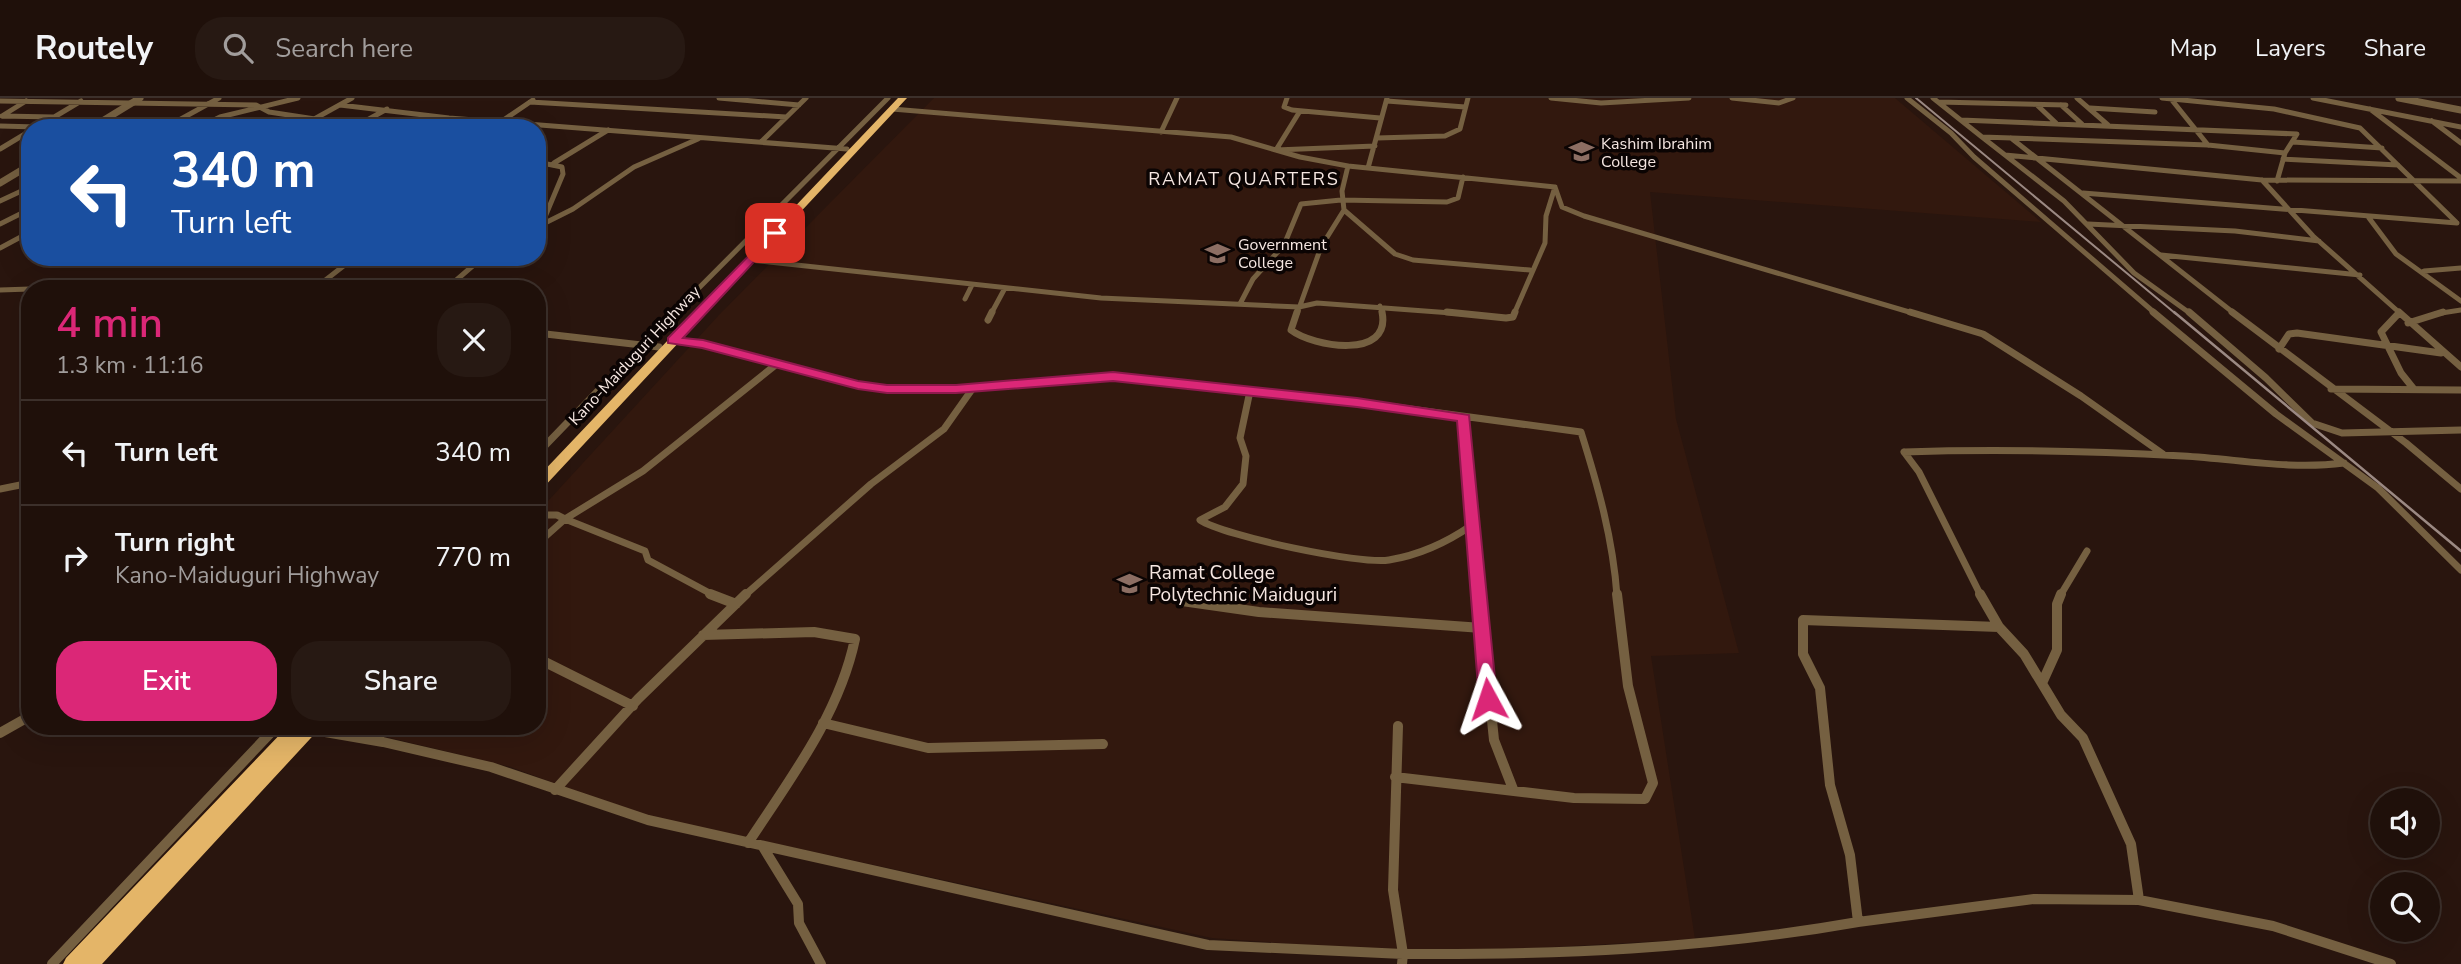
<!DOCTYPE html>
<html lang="en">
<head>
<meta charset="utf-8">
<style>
  :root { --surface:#1f100a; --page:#271913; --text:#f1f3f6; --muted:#a19d9c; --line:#3c302b; --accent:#db2777 }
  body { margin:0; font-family:"Nunito Sans",sans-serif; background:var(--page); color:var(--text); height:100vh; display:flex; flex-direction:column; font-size:26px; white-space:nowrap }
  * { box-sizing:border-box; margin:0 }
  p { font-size:23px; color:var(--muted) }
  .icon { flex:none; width:38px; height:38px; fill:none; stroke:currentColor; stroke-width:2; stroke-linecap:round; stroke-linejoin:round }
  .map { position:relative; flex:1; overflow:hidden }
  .panel { position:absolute; left:21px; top:182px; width:525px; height:455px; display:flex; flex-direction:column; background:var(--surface); border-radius:28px; box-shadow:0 7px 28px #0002,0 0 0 2px var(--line) }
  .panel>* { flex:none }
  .guide { position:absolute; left:21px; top:21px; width:525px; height:147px; border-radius:28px; box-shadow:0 7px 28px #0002,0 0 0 2px var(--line); background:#1a4fa0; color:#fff; overflow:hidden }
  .buttons { position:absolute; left:2370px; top:690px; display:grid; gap:14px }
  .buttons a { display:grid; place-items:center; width:70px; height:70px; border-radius:50%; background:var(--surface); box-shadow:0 7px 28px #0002,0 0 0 2px var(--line); font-size:35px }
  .pin { position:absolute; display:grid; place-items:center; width:60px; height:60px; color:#fff; margin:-30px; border-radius:14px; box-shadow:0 4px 10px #0006 }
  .me { position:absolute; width:77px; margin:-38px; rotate:355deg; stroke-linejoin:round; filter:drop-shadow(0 0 5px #0008) }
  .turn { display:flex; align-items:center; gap:24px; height:147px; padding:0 35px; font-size:32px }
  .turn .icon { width:91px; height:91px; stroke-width:2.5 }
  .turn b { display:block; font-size:49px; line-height:60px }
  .round { display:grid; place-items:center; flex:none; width:74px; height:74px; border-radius:28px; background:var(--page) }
  .summary { display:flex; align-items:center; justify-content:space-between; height:119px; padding:0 35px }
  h1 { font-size:42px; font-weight:600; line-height:52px; color:var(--accent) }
  .cta { display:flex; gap:14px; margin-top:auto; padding:14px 35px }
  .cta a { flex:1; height:80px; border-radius:28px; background:var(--accent); color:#fff; font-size:28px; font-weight:600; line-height:80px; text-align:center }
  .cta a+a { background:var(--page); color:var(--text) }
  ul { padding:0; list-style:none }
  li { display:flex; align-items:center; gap:21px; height:105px; padding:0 35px; border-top:2px solid var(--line) }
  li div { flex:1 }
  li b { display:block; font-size:26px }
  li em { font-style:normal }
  header { display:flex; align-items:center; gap:42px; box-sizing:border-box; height:98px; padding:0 35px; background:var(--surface); border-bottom:2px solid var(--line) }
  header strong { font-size:33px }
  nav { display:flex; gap:38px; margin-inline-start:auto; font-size:24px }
  .search { width:490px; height:63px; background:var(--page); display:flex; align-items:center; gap:18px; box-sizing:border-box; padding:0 24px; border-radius:28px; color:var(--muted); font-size:26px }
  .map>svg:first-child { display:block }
</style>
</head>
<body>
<header>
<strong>Routely</strong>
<div class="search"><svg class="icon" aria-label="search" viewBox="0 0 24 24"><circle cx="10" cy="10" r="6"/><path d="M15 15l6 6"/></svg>Search here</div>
<nav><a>Map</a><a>Layers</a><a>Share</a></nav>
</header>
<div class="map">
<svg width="2461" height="866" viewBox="0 0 2461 866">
  <rect width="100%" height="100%" fill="#29150e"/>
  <path fill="#32180e" d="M934 0H1895L2041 124 1650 94 1676 321 1739 555 1651 558 1695 841 1433 856 1212 840 634 715 511 669 341 628H537V415L719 217Z"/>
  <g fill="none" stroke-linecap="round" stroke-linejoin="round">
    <path stroke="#756041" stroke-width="5" d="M719 0 799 7
      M1287 0 1284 9 1292 12 1380 20
      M1551 0 1601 5 1689 0
      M1732 0 1779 5 1793 0
      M1907 0 1951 35 1974 59 2156 216
      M1933 0 1982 39 2208 47 2285 55
      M2077 0 2108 27
      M2162 0 2274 11 2360 30 2456 124
      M2313 0 2461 29
      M2171 1 2208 47
      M0 3 256 7 269 14 315 21
      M1387 3 1465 9
      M530 4 786 19
      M1938 4 2066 7
      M340 7 449 20 847 51
      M2037 7 2056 25
      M2061 7 2082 26
      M2090 10 2155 14
      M892 11 1231 39 1300 59 1348 68 1555 89
      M2370 11 2461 80
      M1300 13 1276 52 1375 48
      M2 18 53 19
      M2 18 26 3
      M1961 22 2297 36 2285 55 2277 83
      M101 23 193 30
      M502 23 533 2
      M2432 23 2461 45
      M170 27 219 0
      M0 28 37 29
      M202 28 219 30
      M52 29 100 24
      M36 30 81 3
      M198 30 220 19 298 0
      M298 30 352 0
      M361 30 369 21 387 11
      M1161 34 1177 0
      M1982 39 2064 103 2134 175 2191 216
      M1377 40 1445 38 1460 31 1468 0
      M2011 40 2235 216
      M761 44 806 0
      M2293 44 2382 50
      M0 51 30 33
      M2005 57 2262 82 2461 83
      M2283 61 2398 67
      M537 64 562 69 563 76 542 126
      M554 65 608 32
      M1348 68 1342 93 1344 112 1395 156 1413 162 1530 172
      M1368 70 1387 0
      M2262 82 2313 138 2401 216
      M1555 89 1562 109 1584 118 1916 216
      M2083 95 2457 125
      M0 103 30 89
      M2369 120 2396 156 2461 203
      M0 126 30 111
      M2088 126 2235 133 2319 143
      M537 129 573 111 634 69 698 41
      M0 150 30 134
      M2161 157 2360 177
      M750 162 1101 200 1299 209 1317 205 1465 216
      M2424 173 2461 170
      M40 191H123
      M314 191 355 159
      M446 191 483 159
      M0 192 30 191
      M965 201 972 187
      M1241 204 1253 181 1284 147 1301 106 1341 102 1447 104 1458 100 1463 79
      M1380 208 1382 216
      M673 216 888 0
      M991 216 1005 190
      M1297 216 1321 149 1344 112
      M1514 216 1545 145 1546 118 1555 89
      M2435 216 2461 212"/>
    <path stroke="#756041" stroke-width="7" d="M1297 214 1291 232C1313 249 1392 262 1382 214
      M1447 214 1506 220 1513 219 1515 214
      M1910 214 1983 236 2081 298 2163 356
      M2153 214 2276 316 2378 390 2461 472
      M2189 214 2266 280 2312 325 2342 335 2461 332
      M2232 214 2406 345 2461 391
      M2399 214 2461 269
      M2398 216 2381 234 2401 275 2413 290
      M988 222 992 214
      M2408 225 2443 214
      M537 235 659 249
      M673 243 703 246 858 287 887 291H956L1113 279 1358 304 1581 334C1598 388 1613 441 1617 498
      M2279 251 2289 236 2297 235 2441 255
      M2331 291 2461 292
      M1250 293 1240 340 1246 358 1243 386 1225 409 1200 422C1224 438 1361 467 1389 462 1420 457 1446 445 1472 427
      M1464 320 1479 498
      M1904 354 1919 374 1981 498
      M1904 354C1997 351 2091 353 2183 358 2238 361 2289 372 2344 365
      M537 356 674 214
      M0 391 30 385
      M537 417H557L565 421 643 373 778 265
      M537 446 565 421 645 453 648 462 715 498
      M744 498 871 386 944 331 973 290
      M2060 498 2087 453"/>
    <path stroke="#756041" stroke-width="10" d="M710 496 736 506
      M1479 496 1494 642 1513 691
      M1980 496 1999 529 2024 556 2061 617 2083 640 2131 746 2139 802
      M1182 503 1259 514 1482 530
      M703 537 814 534 855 541C839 617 790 681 748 745
      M537 560 633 608
      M2043 583 2057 552V506L2061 496
      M823 625 928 650 1103 646
      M308 631 383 644 491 669 648 722 1208 847 1403 856 1393 792 1398 628
      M0 635 30 618
      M1395 679 1574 700 1645 701 1653 685 1628 588 1617 496
      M555 692 638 601 746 496
      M763 749 798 806 799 825 821 866
      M1858 824 2034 801 2139 802 2273 828 2391 866
      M52 866 277 628
      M1402 866 1403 856C1558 857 1705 851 1858 824L1850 757 1830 687 1820 590 1803 556V522L1999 529"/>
    <path stroke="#756041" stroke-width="7" d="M2399 0 2461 12
      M91 30 140 0
      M0 85 30 67"/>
    <path fill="#e4b568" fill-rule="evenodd" d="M898 0H907L542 391 537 392V380Z
      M288 628H322L102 866H63L66 860Z"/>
    <path stroke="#9b8983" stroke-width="2" d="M1916 0 2176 216"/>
    <path stroke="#9b8983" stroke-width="2.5" d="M2174 214 2461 453"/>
  </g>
  <path fill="#db2777" stroke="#8e194d" stroke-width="2" d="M775 131 781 135 779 137 683 240 703 242 858 283 887 287H956L1113 274 1357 300 1469 317 1497 601 1494 606 1488 608 1479 601 1457 323 1357 309 1113 283 956 295H887L858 291 702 250 668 245V240Z"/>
  <defs>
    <symbol id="school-bare" viewBox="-9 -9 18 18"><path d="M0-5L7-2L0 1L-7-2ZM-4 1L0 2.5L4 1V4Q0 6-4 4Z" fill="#8d6e63" stroke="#0b0403" stroke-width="2.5" paint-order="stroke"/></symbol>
  </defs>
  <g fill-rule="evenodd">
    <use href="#school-bare" x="1564" y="36" width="35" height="35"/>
    <use href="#school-bare" x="1200" y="138" width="35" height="35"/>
    <use href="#school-bare" x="1112" y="468" width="35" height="35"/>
  </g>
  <g text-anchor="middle" stroke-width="7" stroke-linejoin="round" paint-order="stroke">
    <g font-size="16" fill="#f6e7e2" stroke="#0b0403" text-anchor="start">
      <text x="1601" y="51">Kashim Ibrahim<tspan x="1601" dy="18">College</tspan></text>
      <text x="1238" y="152">Government<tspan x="1238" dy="18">College</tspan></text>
    </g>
    <g font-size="16" fill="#f6e7e2" stroke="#0b0403">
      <text transform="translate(634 257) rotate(-47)" y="6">Kano-Maiduguri Highway</text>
    </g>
    <g font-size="18" letter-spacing="2" fill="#f6e7e2" stroke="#0b0403">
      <text x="1244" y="87">RAMAT QUARTERS</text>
    </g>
    <g font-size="19" fill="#f6e7e2" stroke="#0b0403" text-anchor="start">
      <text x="1149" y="481">Ramat College<tspan x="1149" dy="22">Polytechnic Maiduguri</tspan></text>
    </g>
  </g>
</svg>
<div class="buttons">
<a><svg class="icon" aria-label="sound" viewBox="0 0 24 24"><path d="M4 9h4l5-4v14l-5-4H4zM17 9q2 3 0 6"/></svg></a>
<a><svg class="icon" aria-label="search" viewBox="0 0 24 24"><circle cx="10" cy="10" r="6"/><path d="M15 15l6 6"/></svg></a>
</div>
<div class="pin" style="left:775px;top:135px;background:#d93025"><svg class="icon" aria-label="arrive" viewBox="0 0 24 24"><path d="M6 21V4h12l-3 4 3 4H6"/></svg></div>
<svg class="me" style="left:1488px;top:601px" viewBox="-20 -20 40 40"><path d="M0-17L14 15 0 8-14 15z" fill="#db2777" stroke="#fff" stroke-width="4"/></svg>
<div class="guide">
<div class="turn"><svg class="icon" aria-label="left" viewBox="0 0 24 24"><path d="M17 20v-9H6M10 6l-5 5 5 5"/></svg><div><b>340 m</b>Turn left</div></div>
</div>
<section class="panel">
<div class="summary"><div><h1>4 min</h1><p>1.3 km · 11:16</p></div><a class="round"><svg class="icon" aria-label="close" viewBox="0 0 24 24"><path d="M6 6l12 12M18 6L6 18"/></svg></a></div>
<ul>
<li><svg class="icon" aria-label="left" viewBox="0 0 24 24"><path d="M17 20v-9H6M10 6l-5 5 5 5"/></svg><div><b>Turn left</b></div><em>340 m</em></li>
<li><svg class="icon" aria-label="right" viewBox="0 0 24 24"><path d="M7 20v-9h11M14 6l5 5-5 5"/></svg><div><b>Turn right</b><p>Kano-Maiduguri Highway</p></div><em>770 m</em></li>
</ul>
<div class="cta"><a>Exit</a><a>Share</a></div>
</section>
</div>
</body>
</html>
